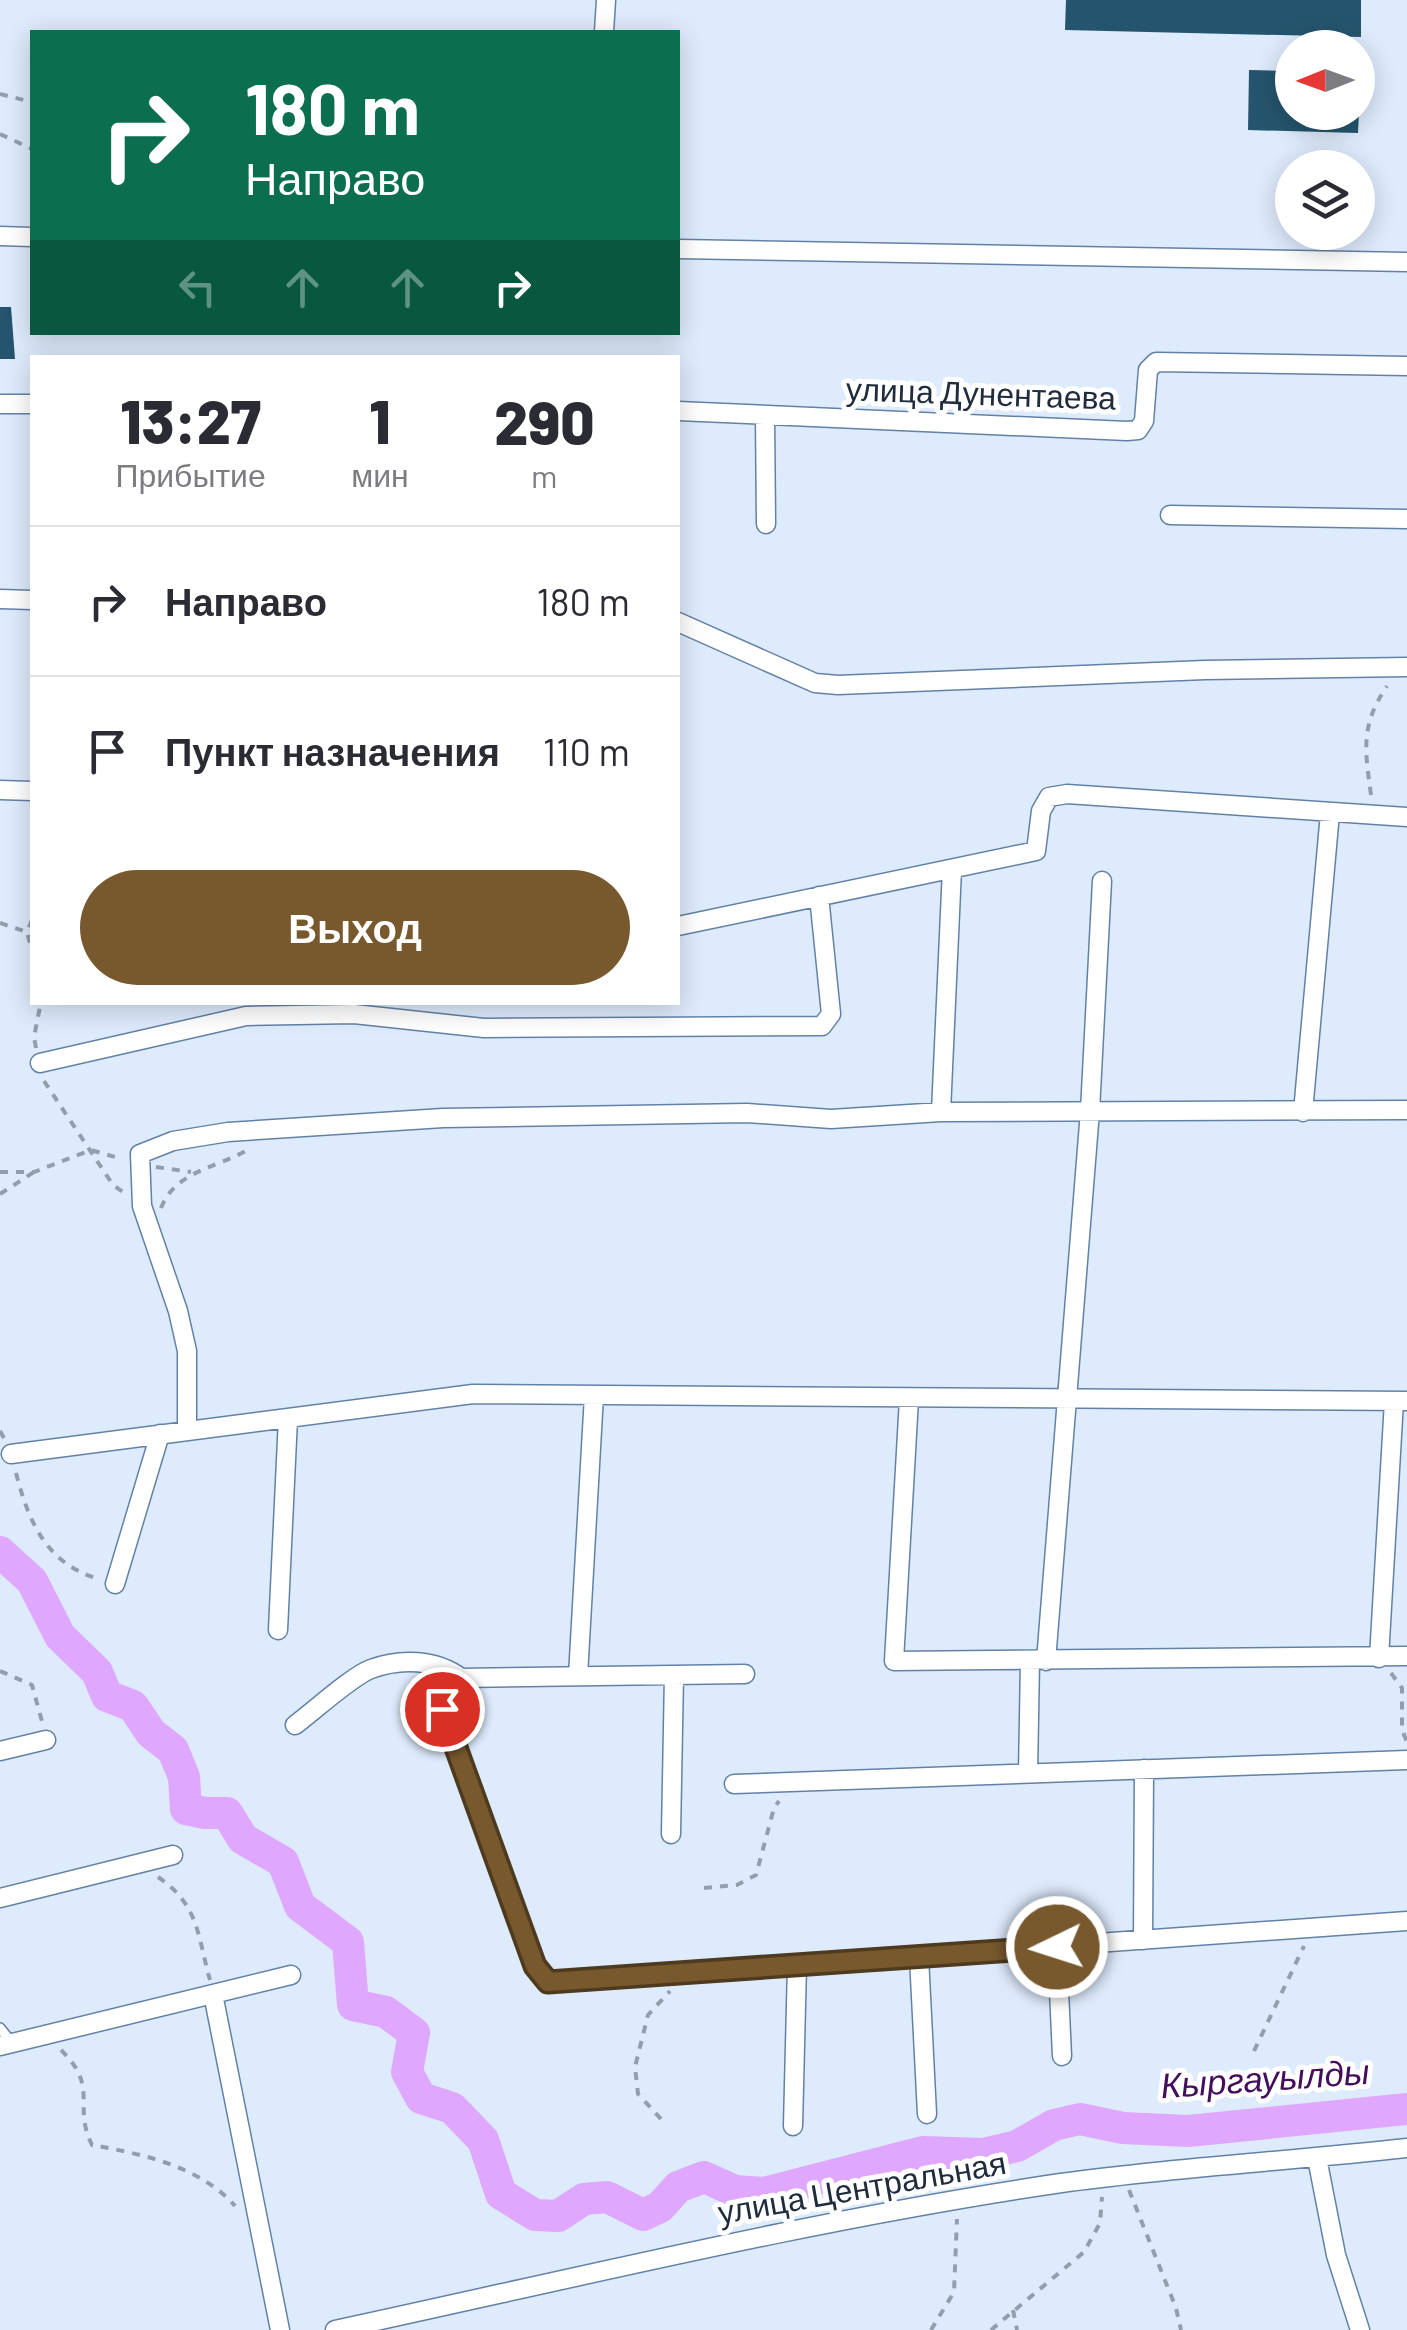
<!DOCTYPE html>
<html lang="ru">
<head>
<meta charset="utf-8">
<style>
  :root { --surface:#fff; --page:#f7f7f7; --text:#2b2b33; --muted:#7c7c81; --line:#e1e1e2; --accent:#78592e }
  body { margin:0; font-family:Barlow,sans-serif; background:var(--page); color:var(--text); height:100vh; display:flex; flex-direction:column; font-size:38px; white-space:nowrap }
  * { box-sizing:border-box; margin:0 }
  p { font-size:32px; color:var(--muted) }
  .icon { flex:none; width:55px; height:55px; fill:none; stroke:currentColor; stroke-width:2; stroke-linecap:round; stroke-linejoin:round }
  .map { position:relative; flex:1; overflow:hidden }
  .details { position:absolute; left:30px; top:355px; width:650px; height:650px; display:flex; flex-direction:column; background:var(--surface); border-radius:0px; box-shadow:0 5px 25px #0003 }
  .details>* { flex:none }
  .hud { position:absolute; left:30px; top:30px; width:650px; height:305px; border-radius:0px; box-shadow:0 5px 25px #0003; background:#0b6e4f; color:#fff; overflow:hidden }
  .needle { width:65px; rotate:269deg }
  .buttons { position:absolute; left:1275px; top:30px; display:grid; gap:20px }
  .buttons a { display:grid; place-items:center; width:100px; height:100px; border-radius:50%; background:var(--surface); box-shadow:0 5px 25px #0003; font-size:50px }
  .pin { position:absolute; display:grid; place-items:center; width:85px; height:85px; color:#fff; margin:-42px; border:5px solid #fff; border-radius:50%; box-shadow:0 2px 10px #0007 }
  .me { position:absolute; width:110px; margin:-55px; rotate:266deg; stroke-linejoin:round; filter:drop-shadow(0 0 8px #0008) }
  .turn { display:flex; align-items:center; gap:35px; height:210px; padding:0 50px; font-size:45px }
  .turn .icon { width:130px; height:130px; stroke-width:2.5 }
  .turn b { display:block; font-size:70px; line-height:85px }
  .lanes { display:flex; align-items:center; height:95px; padding:0 50px; background:#0003; justify-content:center; gap:50px; direction:ltr }
  .lanes .off { opacity:.35 }
  .eta { display:flex; justify-content:space-evenly; align-items:center; height:170px; text-align:center }
  .eta b { font-size:60px; font-weight:800; line-height:70px }
  .primary-button { display:flex; gap:20px; margin-top:auto; padding:20px 50px }
  .primary-button a { flex:1; height:115px; border-radius:60px; background:var(--accent); color:#fff; font-size:40px; font-weight:800; line-height:115px; text-align:center }
  ul { padding:0; list-style:none }
  li { display:flex; align-items:center; gap:30px; height:150px; padding:0 50px; border-top:2px solid var(--line) }
  li div { flex:1 }
  li b { display:block; font-size:38px }
  li em { font-style:normal }
  .map>svg:first-child { display:block }
</style>
</head>
<body>
<div class="map">
<svg width="1407" height="2330" viewBox="0 0 1407 2330">
  <rect width="100%" height="100%" fill="#deebfc"/>
  <g fill="none" stroke-linecap="round" stroke-linejoin="round">
    <path stroke="#e0a7fe" stroke-width="32" d="M0 1552 32 1581 60 1636 97 1672 107 1696 133 1706 151 1733 173 1750 184 1777 186 1809 205 1813H227L243 1839 283 1862 300 1906 348 1942 353 2005 386 2012 414 2033 407 2072 421 2098 452 2108 483 2140 501 2194 535 2215 558 2216 584 2199 607 2197 643 2215 660 2207 678 2187 704 2177 735 2191 764 2193 923 2152 983 2154 1017 2146 1054 2125 1080 2119 1123 2128 1188 2131 1407 2109"/>
  </g>
  <path fill="#25556e" d="M1066 0H1361V37L1065 30Z
    M1249 70 1292 71V112H1359L1358 133 1248 130Z
    M0 307H11L15 359H0Z"/>
  <g fill="none" stroke-linecap="round" stroke-linejoin="round">
    <defs>
      <path id="lane" d="M0 2028 12 2043"/>
      <path id="street" d="M604 32 606 0
        M0 236 32 237
        M678 249 1407 262
        M0 404H32
        M678 411 1127 431 1138 430 1144 421 1148 370 1156 362 1407 366
        M765 415 766 524
        M1170 515 1407 519
        M0 599 32 600
        M678 622 815 683 838 685 1205 670 1407 667
        M0 790 32 791
        M678 926 1036 851 1041 811 1049 797 1067 794 1407 817
        M40 1063 246 1016 354 1014 484 1028 822 1026 831 1014 819 896
        M941 1112 952 869
        M1303 1112 1330 813
        M909 1399 894 1661 1407 1656
        M187 1431V1351L178 1311 142 1206 140 1154 173 1141 228 1132 443 1118 747 1113 831 1119 941 1112 1407 1110
        M11 1454 473 1394 1407 1401
        M115 1584 160 1434
        M278 1630 288 1418
        M1379 1658 1394 1401
        M1046 1661 1090 1111 1102 881
        M578 1676 594 1395
        M461 1678 447 1693 442 1709 535 1966 548 1982 1407 1921
        M295 1725C314 1711 352 1676 371 1669 400 1658 436 1659 461 1678L745 1674
        M0 1751 46 1740
        M1028 1773 1030 1661
        M734 1784 1407 1760
        M671 1834 674 1675
        M0 1898 173 1855
        M1143 1940 1144 1769
        M1057 1947 1062 2056
        M919 1957 927 2114
        M213 1994 280 2330
        M0 2046 291 1975
        M793 2126 797 1965
        M1317 2158 1336 2255 1360 2330
        M335 2330C576 2278 816 2219 1061 2183 1175 2167 1292 2161 1407 2148"/>
    </defs>
    <use href="#lane" stroke="#6381a6" stroke-width="12"/>
    <use href="#street" stroke="#6381a6" stroke-width="21"/>
    <path stroke="#919eae" stroke-width="4" stroke-dasharray="8 8" stroke-linecap="butt" d="M0 94 32 102
      M0 134 32 149
      M1371 795C1365 750 1360 726 1387 686
      M32 920 27 932 32 951
      M0 923 27 932
      M36 1048 34 1037 41 1002
      M44 1081 113 1185 126 1194
      M156 1167 191 1172
      M0 1172H34L91 1150 122 1159
      M0 1194 34 1172
      M161 1208C176 1170 218 1168 249 1149
      M0 1431 5 1440
      M16 1473C28 1520 46 1563 96 1578
      M0 1671 32 1685 43 1725
      M1391 1673 1402 1688V1730L1407 1742
      M158 1877C199 1905 197 1934 210 1980
      M704 1888 737 1885 756 1875 774 1808 779 1801
      M61 2050C100 2088 72 2105 92 2145 142 2154 200 2166 235 2206
      M1254 2051 1304 1946
      M661 2119 638 2094 635 2067 648 2015 670 1991
      M1129 2190 1176 2308 1181 2330
      M1013 2310 1017 2330
      M931 2330 954 2292 957 2219
      M991 2330 1084 2252 1100 2223 1102 2197"/>
    <use href="#lane" stroke="#fff" stroke-width="9"/>
    <use href="#street" stroke="#fff" stroke-width="18"/>
  </g>
  <g fill="none" stroke-linecap="round" stroke-linejoin="round">
    <defs>
      <path id="route" d="M442 1709 535 1966 548 1982 1057 1947"/>
    </defs>
    <use href="#route" stroke="#4e3a1e" stroke-width="25"/>
    <use href="#route" stroke="#78592e" stroke-width="18"/>
  </g>
  <g text-anchor="middle" stroke-width="10" stroke-linejoin="round" paint-order="stroke">
    <g font-size="32" fill="#202c3c" stroke="#fff">
      <text transform="translate(981 394) rotate(2)" y="11">улица Дунентаева</text>
      <text transform="translate(862 2188) rotate(-10)" y="11">улица Центральная</text>
    </g>
    <g font-size="35" font-style="italic" fill="#450e5b" stroke="#fff">
      <text transform="translate(1265 2079) rotate(-4)" y="12">Кыргауылды</text>
    </g>
  </g>
</svg>
<div class="buttons">
<a><svg class="needle" viewBox="-14 -14 28 28"><path d="M0-13l5 13h-10z" fill="#e53935"/><path d="M0 13l5-13h-10z" fill="#7c7c81"/></svg></a>
<a><svg class="icon" aria-label="layers" viewBox="0 0 24 24"><path d="M12 4l9 5-9 5-9-5zM3 14l9 5 9-5"/></svg></a>
</div>
<div class="pin" style="left:442px;top:1709px;background:#d93025"><svg class="icon" aria-label="arrive" viewBox="0 0 24 24"><path d="M6 21V4h12l-3 4 3 4H6"/></svg></div>
<svg class="me" style="left:1057px;top:1947px" viewBox="-20 -20 40 40"><circle r="17" fill="#78592e" stroke="#fff" stroke-width="3"/><path d="M0-11L8 9 0 5-8 9z" fill="#fff"/></svg>
<div class="hud">
<div class="turn"><svg class="icon" aria-label="right" viewBox="0 0 24 24"><path d="M7 20v-9h11M14 6l5 5-5 5"/></svg><div><b>180 m</b>Направо</div></div>
<div class="lanes"><svg class="icon off" aria-label="left" viewBox="0 0 24 24"><path d="M17 20v-9H6M10 6l-5 5 5 5"/></svg><svg class="icon off" aria-label="ahead" viewBox="0 0 24 24"><path d="M12 20V5M6 11l6-6 6 6"/></svg><svg class="icon off" aria-label="ahead" viewBox="0 0 24 24"><path d="M12 20V5M6 11l6-6 6 6"/></svg><svg class="icon" aria-label="right" viewBox="0 0 24 24"><path d="M7 20v-9h11M14 6l5 5-5 5"/></svg></div>
</div>
<section class="details">
<div class="eta">
<div><b>13:27</b><p>Прибытие</p></div>
<div><b>1</b><p>мин</p></div>
<div><b>290</b><p>m</p></div>
</div>
<ul>
<li><svg class="icon" aria-label="right" viewBox="0 0 24 24"><path d="M7 20v-9h11M14 6l5 5-5 5"/></svg><div><b>Направо</b></div><em>180 m</em></li>
<li><svg class="icon" aria-label="arrive" viewBox="0 0 24 24"><path d="M6 21V4h12l-3 4 3 4H6"/></svg><div><b>Пункт назначения</b></div><em>110 m</em></li>
</ul>
<div class="primary-button"><a>Выход</a></div>
</section>
</div>
</body>
</html>
